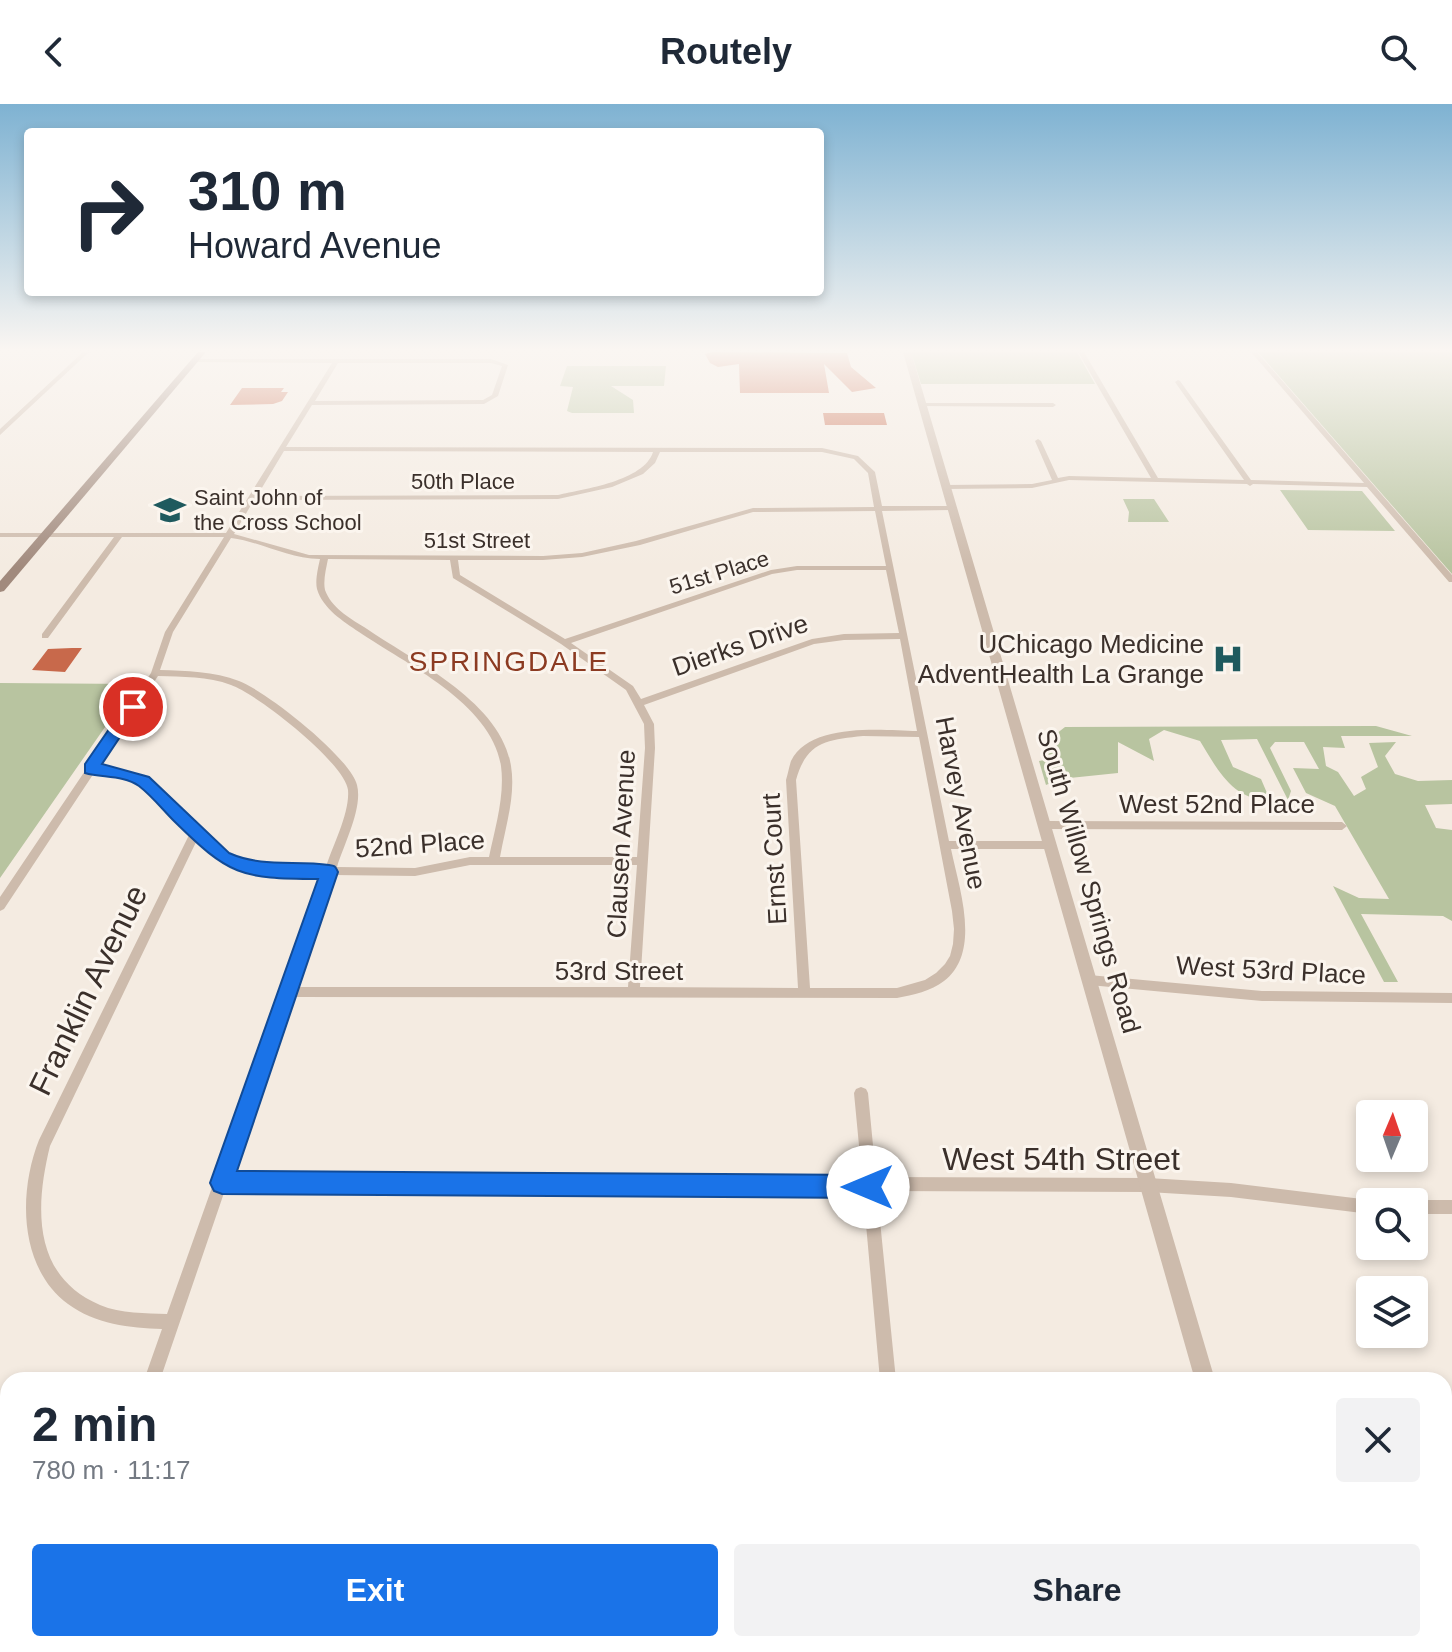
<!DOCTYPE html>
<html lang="en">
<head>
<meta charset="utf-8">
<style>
  :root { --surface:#fff; --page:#f2f2f3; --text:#1f2937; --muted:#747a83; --accent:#1a73e8 }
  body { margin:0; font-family:Arial,sans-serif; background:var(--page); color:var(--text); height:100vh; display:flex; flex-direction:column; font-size:30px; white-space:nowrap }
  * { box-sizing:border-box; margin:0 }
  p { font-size:26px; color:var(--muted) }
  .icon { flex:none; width:44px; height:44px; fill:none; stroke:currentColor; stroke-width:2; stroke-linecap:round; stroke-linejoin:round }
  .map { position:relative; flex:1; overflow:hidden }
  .details { position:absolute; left:0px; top:1268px; width:1452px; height:280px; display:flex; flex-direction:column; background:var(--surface); border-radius:24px 24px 0 0; box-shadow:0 4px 12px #0003 }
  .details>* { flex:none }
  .top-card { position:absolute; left:24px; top:24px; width:800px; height:168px; border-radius:8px; box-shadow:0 4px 12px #0003; background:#fff; color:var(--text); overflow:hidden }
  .needle { width:52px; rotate:2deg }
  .fabs { position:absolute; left:1356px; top:996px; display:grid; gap:16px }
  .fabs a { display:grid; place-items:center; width:72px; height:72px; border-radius:8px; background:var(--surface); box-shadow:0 4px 12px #0003; font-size:40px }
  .pin { position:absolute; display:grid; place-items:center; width:68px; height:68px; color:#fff; margin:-34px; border:4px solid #fff; border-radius:50%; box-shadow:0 2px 8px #0007 }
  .me { position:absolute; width:88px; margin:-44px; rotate:270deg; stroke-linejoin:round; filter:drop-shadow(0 0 6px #0008) }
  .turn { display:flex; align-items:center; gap:28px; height:168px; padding:0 32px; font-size:36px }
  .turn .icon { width:104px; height:104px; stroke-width:2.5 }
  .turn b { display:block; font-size:56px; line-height:68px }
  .round { display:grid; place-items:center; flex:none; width:84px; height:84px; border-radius:8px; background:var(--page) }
  .headline { display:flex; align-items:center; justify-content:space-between; height:136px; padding:0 32px }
  h1 { font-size:48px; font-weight:600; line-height:60px }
  .button { display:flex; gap:16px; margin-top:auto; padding:16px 32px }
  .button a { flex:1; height:92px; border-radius:8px; background:var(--accent); color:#fff; font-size:32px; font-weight:600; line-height:92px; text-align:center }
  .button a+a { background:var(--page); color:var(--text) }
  header { display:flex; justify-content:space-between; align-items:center; height:104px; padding:0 32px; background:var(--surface); font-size:36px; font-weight:600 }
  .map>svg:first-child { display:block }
</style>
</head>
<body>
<header><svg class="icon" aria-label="back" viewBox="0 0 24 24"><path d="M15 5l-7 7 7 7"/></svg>Routely<svg class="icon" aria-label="search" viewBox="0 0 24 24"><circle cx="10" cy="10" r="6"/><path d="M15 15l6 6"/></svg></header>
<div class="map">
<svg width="1452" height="1548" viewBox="0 0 1452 1548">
  <rect width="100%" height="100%" fill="#f4ebe1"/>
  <path fill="#b8c4a0" d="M911 248H1077L1095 280H921Z
    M1258 248H1452V470Z
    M567 262H666L664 282H611L633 296 634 309H572L567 307 573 283 560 282Z
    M1280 386 1362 387 1395 427 1308 426Z
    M1123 395H1154L1169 418H1128L1129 408Z
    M0 579 135 580 0 774Z
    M1376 622 1412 632H1341L1345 644 1323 643 1326 662 1338 668 1354 692 1366 685 1361 673 1378 663 1369 639 1396 638 1385 652 1395 670 1418 677 1452 676V700L1425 701 1436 724 1452 726V817L1443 812 1361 810 1398 878H1384L1333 782 1359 794 1389 795 1335 702 1306 689 1293 664 1319 665 1304 638H1275L1270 644 1291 687 1288 696 1257 635 1221 636 1233 663 1261 675 1270 696C1233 697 1217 665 1200 637L1164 626 1149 635 1154 657 1118 638V669L1060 675 1046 681 1039 657 1049 655 1047 637 1065 623Z"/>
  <path fill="#c8694b" d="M712 248 847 249 851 263 876 284 852 288 824 260 829 289H740L739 260 718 263 710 259 705 250Z
    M242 284H284L281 288H288L282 297 273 300 230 301Z
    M823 309H884L887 321H825Z
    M72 544H82L65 568 32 566 48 545Z"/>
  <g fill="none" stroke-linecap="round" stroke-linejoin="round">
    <path fill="#cdbbac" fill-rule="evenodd" d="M83 248H89L0 331V325Z
      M1078 248H1084L1158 374 1244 376 1175 278 1178 276 1180 277 1251 376 1364 379 1251 248H1257L1452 471V478H1449L1367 383 1253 380 1250 382 1247 380 1069 376 1032 384 943 385V381H946L1032 380 1052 376 1035 337 1038 335 1041 337 1058 374 1069 372 1151 374Z
      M194 255H491L508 261 498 292 484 300 312 301 286 343 822 344 858 352 875 368 882 402H955V406H952L882 407 949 737H1050L1055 741 1050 745H951C959 784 982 848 944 877 931 887 913 891 897 894L292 893 230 1072 862 1073 854 989 856 985 861 983 866 985 868 989 876 1073 1148 1074 1231 1079 1370 1096 1375 1098H1370V1110L1231 1093 1148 1088 877 1087 896 1276H880L863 1087 225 1086 160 1276H144L162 1225C130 1224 95 1220 68 1200 19 1164 18 1089 39 1036L190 729 139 680 113 670 94 669 4 805 0 807V793L151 569 165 528 224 433H122L48 534H42V530L114 433H0V429H226L332 259 192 258 191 257ZM338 259H491L502 262 492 291 483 296 315 297ZM284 347 653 348C644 377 584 385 558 391L257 392ZM660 348H822L854 355 868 369 874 403 753 404 636 437 582 449 543 452 309 451 234 430 254 396 558 395 612 383 643 370 655 359ZM875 407 886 462H797L771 466 565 535 460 471 458 456H543L582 453 640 441 753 408ZM231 434C262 438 288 455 320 455 318 464 315 477 317 485 323 505 343 517 359 528 406 560 492 600 501 662 505 692 495 724 489 753H470L415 764 337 763C344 740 363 704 357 681 350 653 266 587 239 577 214 567 186 567 160 566L173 528ZM328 455 450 456 453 474 561 540 626 586 644 620 645 644 637 753H500C505 724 516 692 511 662 501 597 413 557 364 523 349 514 331 503 325 486 323 477 326 465 328 455ZM797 466H886L899 529 844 530 812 535 641 595 633 582 571 539 772 470ZM900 535 917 627C882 626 810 618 791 657 789 663 788 670 786 676L798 884 640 883 655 644 654 620 644 601 814 540 844 536ZM158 572C182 573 208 572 231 581 257 590 345 659 348 686 350 709 333 741 326 763L257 762 227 751 147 674 114 663 98 662ZM863 632 919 633 952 807 954 825 953 840 950 852 945 860 936 869 925 876 897 884H810L796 676C807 637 827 636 863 632ZM197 736 219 757 257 770 323 771 167 1210C146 1209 121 1210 100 1201 32 1172 35 1103 50 1042ZM470 761H637L628 883H295L334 771 415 772Z
      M922 299H1053L1056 301 1053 303 920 302 919 301Z
      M1044 717 1342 718 1347 722 1342 726 1044 725 1039 721Z
      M1089 871 1262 887 1452 889V899L1262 897 1089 881 1085 880 1083 876 1085 872Z
      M1414 1096H1452V1110H1414V1098H1409Z
      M1444 1384 1452 1385V1401L1444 1400Z
      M8 1524V1540H14L0 1547V1527Z
      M629 1540H647L646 1548H628Z"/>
    <path fill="#cdbbac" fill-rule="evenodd" d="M903 248H911L1215 1276H1195Z
      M1269 1540H1293L1296 1548H1272Z"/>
    <path fill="#a18a7d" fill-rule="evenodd" d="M198 248H206L4 487 0 488V477Z"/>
  </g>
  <linearGradient id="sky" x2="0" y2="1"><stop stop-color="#7eb2d2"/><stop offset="0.53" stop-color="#faf6f2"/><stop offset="1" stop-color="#faf6f2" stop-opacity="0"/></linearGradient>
  <rect width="1452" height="464" fill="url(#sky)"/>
  <path fill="#1a73e8" stroke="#114b97" stroke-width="2" d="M133 597 140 603 102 660 149 673 229 749C263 764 294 756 329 761 336 762 335 762 338 768L237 1067 868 1071 876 1074 880 1083 876 1091 868 1094 222 1090 214 1087 210 1079 318 775C240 775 229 771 174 717 163 706 152 692 139 682 123 671 102 674 85 669V660L127 599Z"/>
  <defs>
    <symbol id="school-bare" viewBox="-9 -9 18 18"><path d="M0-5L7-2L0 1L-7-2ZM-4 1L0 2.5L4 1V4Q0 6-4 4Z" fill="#1f5a5e" stroke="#fbf5ee" stroke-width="2.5" paint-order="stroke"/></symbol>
    <symbol id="hospital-bare" viewBox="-9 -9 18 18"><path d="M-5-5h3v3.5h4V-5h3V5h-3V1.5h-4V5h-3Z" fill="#1f5a5e" stroke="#fbf5ee" stroke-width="2.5" paint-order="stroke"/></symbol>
  </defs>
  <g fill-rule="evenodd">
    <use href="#school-bare" x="148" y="384" width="44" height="44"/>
    <use href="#hospital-bare" x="1206" y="533" width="44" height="44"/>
  </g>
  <g text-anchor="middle" stroke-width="6" stroke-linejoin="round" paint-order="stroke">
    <g font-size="22" fill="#3b302b" stroke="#fbf5ee">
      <text x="463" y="385">50th Place</text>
      <text x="477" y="444">51st Street</text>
      <text transform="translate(719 468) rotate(-17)" y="8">51st Place</text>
    </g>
    <g font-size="22" fill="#3b302b" stroke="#fbf5ee" text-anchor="start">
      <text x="194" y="401">Saint John of<tspan x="194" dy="25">the Cross School</tspan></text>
    </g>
    <g font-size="26" fill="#3b302b" stroke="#fbf5ee" text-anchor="end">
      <text x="1204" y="549">UChicago Medicine<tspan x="1204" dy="30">AdventHealth La Grange</tspan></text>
    </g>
    <g font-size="26" fill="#3b302b" stroke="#fbf5ee">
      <text transform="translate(740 541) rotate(-19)" y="9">Dierks Drive</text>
      <text transform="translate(961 699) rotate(79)" y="9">Harvey Avenue</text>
      <text x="1217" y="709">West 52nd Place</text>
      <text transform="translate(420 740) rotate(-4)" y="9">52nd Place</text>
      <text transform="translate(621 740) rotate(-87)" y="9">Clausen Avenue</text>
      <text transform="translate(774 755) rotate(-93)" y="9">Ernst Court</text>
      <text transform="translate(1089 777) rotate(74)" y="9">South Willow Springs Road</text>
      <text transform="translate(1271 866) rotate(3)" y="9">West 53rd Place</text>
      <text x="619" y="876">53rd Street</text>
    </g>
    <g font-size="28" letter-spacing="2" fill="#8c3b22" stroke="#fbf5ee">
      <text x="509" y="567">SPRINGDALE</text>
    </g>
    <g font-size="32" fill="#3b302b" stroke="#fbf5ee">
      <text transform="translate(88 886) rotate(-64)" y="11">Franklin Avenue</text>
      <text x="1061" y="1066">West 54th Street</text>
    </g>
  </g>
</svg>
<div class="fabs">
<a><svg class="needle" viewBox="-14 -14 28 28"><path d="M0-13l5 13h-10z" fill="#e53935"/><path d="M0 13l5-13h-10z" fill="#747a83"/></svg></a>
<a><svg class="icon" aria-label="search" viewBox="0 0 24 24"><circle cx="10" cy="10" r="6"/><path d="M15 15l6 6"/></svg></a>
<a><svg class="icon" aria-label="layers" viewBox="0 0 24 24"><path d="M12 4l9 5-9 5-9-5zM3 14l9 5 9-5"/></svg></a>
</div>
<div class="pin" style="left:133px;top:603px;background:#d93025"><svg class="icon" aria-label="arrive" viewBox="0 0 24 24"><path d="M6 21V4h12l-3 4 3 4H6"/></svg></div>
<svg class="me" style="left:868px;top:1083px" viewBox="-20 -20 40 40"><circle r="19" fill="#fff"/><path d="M0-13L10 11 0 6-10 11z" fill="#1a73e8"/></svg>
<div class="top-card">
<div class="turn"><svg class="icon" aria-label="right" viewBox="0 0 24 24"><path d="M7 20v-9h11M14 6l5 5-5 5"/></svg><div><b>310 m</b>Howard Avenue</div></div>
</div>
<section class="details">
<div class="headline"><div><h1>2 min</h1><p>780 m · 11:17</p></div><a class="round"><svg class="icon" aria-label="close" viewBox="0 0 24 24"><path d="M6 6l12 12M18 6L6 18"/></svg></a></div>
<div class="button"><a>Exit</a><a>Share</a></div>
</section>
</div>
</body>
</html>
